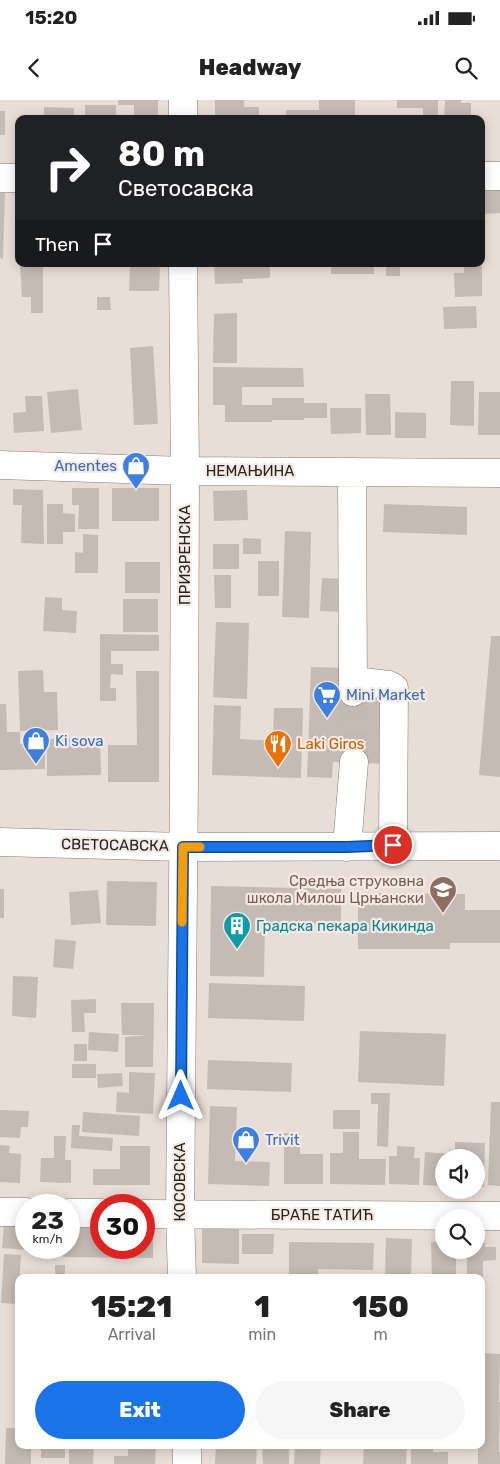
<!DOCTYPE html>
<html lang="en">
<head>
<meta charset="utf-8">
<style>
  :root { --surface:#fff; --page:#f6f6f6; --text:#222; --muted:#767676; --accent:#1a73e8 }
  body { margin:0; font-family:Rubik,sans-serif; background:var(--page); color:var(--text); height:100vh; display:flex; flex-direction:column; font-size:19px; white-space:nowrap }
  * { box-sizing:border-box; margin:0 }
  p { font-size:16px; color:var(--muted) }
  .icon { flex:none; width:28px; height:28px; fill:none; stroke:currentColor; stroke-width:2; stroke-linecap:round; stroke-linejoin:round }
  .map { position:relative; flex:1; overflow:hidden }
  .panel { position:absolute; left:15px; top:1174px; width:470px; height:175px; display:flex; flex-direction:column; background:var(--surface); border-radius:10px; box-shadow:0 2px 12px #0003 }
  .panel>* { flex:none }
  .guide { position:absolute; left:15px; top:15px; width:470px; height:152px; border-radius:10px; box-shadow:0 2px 12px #0003; background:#202124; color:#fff; overflow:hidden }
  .fabs { position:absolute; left:435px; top:1049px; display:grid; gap:10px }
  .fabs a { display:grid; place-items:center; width:50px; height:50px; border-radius:50%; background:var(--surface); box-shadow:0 2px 12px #0003; font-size:25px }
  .speed { position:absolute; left:15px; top:1094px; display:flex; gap:10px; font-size:25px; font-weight:700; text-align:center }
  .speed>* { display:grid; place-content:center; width:65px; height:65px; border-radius:50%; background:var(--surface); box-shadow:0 2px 12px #0003; line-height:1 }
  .speed small { font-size:12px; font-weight:400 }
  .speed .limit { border:8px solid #d22; background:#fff; color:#111 }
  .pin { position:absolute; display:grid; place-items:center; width:42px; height:42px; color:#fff; margin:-21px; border:2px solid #fff; border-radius:50%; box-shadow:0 1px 5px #0007 }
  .me { position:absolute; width:55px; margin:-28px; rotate:0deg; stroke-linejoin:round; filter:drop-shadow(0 0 4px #0008) }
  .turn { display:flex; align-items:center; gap:18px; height:105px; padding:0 20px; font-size:22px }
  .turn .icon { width:65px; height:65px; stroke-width:2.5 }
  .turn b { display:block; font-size:35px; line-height:42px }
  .then { display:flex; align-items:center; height:48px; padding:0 20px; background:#0003; gap:10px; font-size:19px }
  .eta { display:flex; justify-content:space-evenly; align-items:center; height:85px; text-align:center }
  .eta b { font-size:30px; font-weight:800; line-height:35px }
  .action { display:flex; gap:10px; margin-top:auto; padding:10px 20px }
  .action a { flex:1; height:58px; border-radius:30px; background:var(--accent); color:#fff; font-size:20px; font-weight:800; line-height:58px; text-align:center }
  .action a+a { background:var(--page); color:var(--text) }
  .status { display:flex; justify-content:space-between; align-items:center; height:35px; padding:0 25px; background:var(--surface); direction:ltr }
  .status svg { height:14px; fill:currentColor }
  header { display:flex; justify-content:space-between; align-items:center; height:65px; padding:0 20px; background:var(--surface); font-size:22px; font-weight:800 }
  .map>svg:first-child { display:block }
</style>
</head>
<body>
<div class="status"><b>15:20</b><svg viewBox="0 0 49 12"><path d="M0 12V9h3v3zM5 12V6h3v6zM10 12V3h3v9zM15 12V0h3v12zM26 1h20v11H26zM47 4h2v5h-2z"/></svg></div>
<header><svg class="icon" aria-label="back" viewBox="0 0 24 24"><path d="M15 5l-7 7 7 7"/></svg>Headway<svg class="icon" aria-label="search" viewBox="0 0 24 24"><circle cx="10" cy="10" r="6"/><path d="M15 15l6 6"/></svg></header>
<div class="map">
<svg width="500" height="1364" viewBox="0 0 500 1364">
  <rect width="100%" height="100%" fill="#e8ded7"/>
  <path fill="#c5bbb4" d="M118 0H158V19H134V5H118Z
    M215 0H244V7H259V19H215Z
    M319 0H355V19H286V10H319Z
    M397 0H438V19H423V8H397Z
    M445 0H461V3H471V19H444Z
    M85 5H116V19H85Z
    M44 7 74 8V19H44Z
    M0 11H5V35H0Z
    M500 90V113L481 114V91Z
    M16 91H19V143H15Z
    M0 93H5L3 159 0 158Z
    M20 164H43V213H31V197H22Z
    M130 164H160L159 191H129Z
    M214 164H270V178L243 179V183L215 184Z
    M331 164H374V174H331Z
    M386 164H400V176H386Z
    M464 164H482V196L455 197 454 173H464Z
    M97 197H110L111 210H97Z
    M476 206 477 228 444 229 443 207Z
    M237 213V263H213L214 214Z
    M153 246 158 324 134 325 130 248Z
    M213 267 303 268 304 287H242V305H272V298H304V303H327V318H304V320H272V322H225V305H213Z
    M451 281H474V326L450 325Z
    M78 289 82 330 51 333 47 292Z
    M479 292H500V335H478Z
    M365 294H390L391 335H366Z
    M25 296H42L44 331 14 333 13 313 26 312Z
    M330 308H361V333L331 334Z
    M395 312 426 313V338H395Z
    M72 388H99V429H78L79 405H72Z
    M112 388H159V421H112Z
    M13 389 43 390 44 444 21 443 22 405H13Z
    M247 390 248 420 214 421 213 391Z
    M47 404H63V413L75 414V432H63V444H47Z
    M384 404 467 407V435L383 432Z
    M285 431 311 432 309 518 282 517Z
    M83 434 98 435V473H75V452L83 453Z
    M243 438 261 439V454H243Z
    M213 444H239V469H213Z
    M258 461H279V496H258Z
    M125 462H160V493H125Z
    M214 475H231V508H215Z
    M322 478 346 479 345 512 320 511Z
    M45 497 62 498V510L77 511 76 533 43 531Z
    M123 499H158V532H123Z
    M216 522 249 523 247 599 213 597Z
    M100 534 159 535V551H111V564H123V575L111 574 110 588H116V601H100Z
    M491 536H500V677L479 675Z
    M311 567 344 568 389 593 387 664 333 662 332 678 307 677Z
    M43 570 44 592H57L58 630 20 631 18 571Z
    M136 571H159V682H108V645H137Z
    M0 604H6L7 632H20V644H45V669L0 670Z
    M214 605 241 606 240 639 273 641 274 608H303L301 678 212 675Z
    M100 638 101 675 47 676V639Z
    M107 781 157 782 156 826 106 825Z
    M211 786 341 789V825L265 823 264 877 210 876Z
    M0 789H4V818H0Z
    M98 790 101 823 71 825 69 792Z
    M358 793 465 794V810H500V843H450V849H358Z
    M55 839 76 841 73 869 53 867Z
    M13 876 38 877 36 918 12 916Z
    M209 883 305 886 304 921 208 918Z
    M96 899V913H84L85 932H72L71 900Z
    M121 903H154L153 967H125V937L147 935H122Z
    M360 931 446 934 444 986 358 982Z
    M89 932 119 934 118 952 88 950Z
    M74 944H87V961H74Z
    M208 960 292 963 291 992 207 989Z
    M72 964H96V978H72Z
    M129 972 155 973 153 1014 116 1012 117 992 129 993Z
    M122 973 123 986 98 988 97 974Z
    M371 993H390L388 1047 377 1046 378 1004H371Z
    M491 1002H500V1086L488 1085Z
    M210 1006 237 1007 235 1061 270 1062 269 1086 208 1084Z
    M0 1010 29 1011 28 1027H21L20 1038 0 1037Z
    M333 1010H360V1029H333Z
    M83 1012 140 1016 139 1036 82 1032Z
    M72 1025H80L79 1036 113 1038 112 1051 71 1048Z
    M343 1032H359V1059H386L385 1085 330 1084V1053H343Z
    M284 1033H300V1054H323V1084H284Z
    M54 1036H66L65 1060H71V1083L40 1082 41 1058H54Z
    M455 1042 485 1043 484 1087H476V1058H455Z
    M0 1045 10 1046 9 1053 21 1054 20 1083 0 1082Z
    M120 1046H150V1085H93V1069H120Z
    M397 1046 415 1047 414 1058H420L419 1085 389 1084V1056H397Z
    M425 1052 453 1054 452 1058H444V1086L423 1085Z
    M4 1123 26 1125V1148H40V1151L2 1148Z
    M69 1127 101 1128V1148H144V1129H153V1158L63 1157V1148H69Z
    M202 1129H239V1164L202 1163Z
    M242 1134H274L273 1154H242Z
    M386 1138 412 1139 411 1178H385Z
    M476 1138H484L485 1147H496V1160L483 1161V1195H481V1178H467V1150H476Z
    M289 1142 374 1143 373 1170 318 1169V1178H289Z
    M431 1142H444V1150H456V1178H432Z
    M4 1154 21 1155 18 1204 1 1203Z
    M55 1165H65V1178H55Z
    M481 1253 500 1254 499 1302H500L499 1352H500V1364H478V1345H481Z
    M6 1328H17V1340H19V1345H31V1364H5Z
    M41 1345H65V1358H41Z
    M69 1345H94L93 1364H69Z
    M128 1345H156L155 1364H114V1356H128Z
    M216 1345H257L256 1364H215Z
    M262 1345H289V1364H263Z
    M295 1345H321L320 1364H294Z
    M364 1345H407L406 1364H363Z
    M411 1345H433V1352H448V1364H411Z"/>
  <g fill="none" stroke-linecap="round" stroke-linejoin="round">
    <path stroke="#c1b9b2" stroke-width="28" stroke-dasharray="28 14" stroke-linecap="butt" d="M353 592 354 662"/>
    <defs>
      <path id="minor" d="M183 19V0
        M481 76H500
        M0 78H19
        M0 365 185 371 500 373
        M352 372 353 592
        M353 581 389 585 394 588 393 745
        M0 742 183 747 500 746
        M347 747 354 662
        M0 1112H26
        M69 1113H101
        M144 1114 500 1116
        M182 1178 180 1114 184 680 185 371 183 164
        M187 1345V1364"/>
    </defs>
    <use href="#minor" stroke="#857c75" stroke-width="29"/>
    <use href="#minor" stroke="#fff" stroke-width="28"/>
  </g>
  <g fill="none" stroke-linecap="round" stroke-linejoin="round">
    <defs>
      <path id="route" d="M181 996 183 747H347L393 745"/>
    </defs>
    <use href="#route" stroke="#114b97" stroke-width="12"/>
    <use href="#route" stroke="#1a73e8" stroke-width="9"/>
    <path stroke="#f59e0b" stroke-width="9" d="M182 822 183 747H200"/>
  </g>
  <defs>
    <symbol id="shop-pin" viewBox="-11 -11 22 30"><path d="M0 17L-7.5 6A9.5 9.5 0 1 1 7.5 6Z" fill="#3f7fe0" stroke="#f5ebe4"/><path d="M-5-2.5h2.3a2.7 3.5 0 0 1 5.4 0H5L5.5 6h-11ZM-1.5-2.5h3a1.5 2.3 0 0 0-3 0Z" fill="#fff"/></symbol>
    <symbol id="supermarket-pin" viewBox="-11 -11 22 30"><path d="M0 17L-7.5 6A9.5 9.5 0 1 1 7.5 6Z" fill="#3f7fe0" stroke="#f5ebe4"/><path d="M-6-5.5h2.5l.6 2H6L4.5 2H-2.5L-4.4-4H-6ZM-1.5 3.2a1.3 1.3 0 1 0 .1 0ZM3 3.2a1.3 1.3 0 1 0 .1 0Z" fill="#fff"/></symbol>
    <symbol id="restaurant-pin" viewBox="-11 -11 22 30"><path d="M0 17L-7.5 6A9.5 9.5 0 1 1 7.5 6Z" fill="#e8710a" stroke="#f5ebe4"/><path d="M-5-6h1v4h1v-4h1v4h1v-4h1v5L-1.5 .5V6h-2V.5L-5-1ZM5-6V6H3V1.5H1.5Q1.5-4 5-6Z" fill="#fff"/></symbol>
    <symbol id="school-pin" viewBox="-11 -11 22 30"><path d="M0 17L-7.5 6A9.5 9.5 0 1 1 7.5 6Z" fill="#8d6e63" stroke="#f5ebe4"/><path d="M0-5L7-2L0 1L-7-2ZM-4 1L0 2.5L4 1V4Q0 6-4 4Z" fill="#fff"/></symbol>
    <symbol id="building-pin" viewBox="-11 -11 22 30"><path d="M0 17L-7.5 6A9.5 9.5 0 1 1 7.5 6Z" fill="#0f9aa8" stroke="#f5ebe4"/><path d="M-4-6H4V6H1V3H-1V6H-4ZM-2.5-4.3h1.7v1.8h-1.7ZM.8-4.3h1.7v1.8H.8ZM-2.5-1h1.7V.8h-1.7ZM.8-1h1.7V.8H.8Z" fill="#fff"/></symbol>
  </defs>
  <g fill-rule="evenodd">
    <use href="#shop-pin" x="120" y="350" width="32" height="43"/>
    <use href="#supermarket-pin" x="311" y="579" width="32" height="43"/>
    <use href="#shop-pin" x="20" y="625" width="32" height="43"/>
    <use href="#restaurant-pin" x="262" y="628" width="32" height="43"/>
    <use href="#school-pin" x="427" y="774" width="32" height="43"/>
    <use href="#building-pin" x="221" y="810" width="32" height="43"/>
    <use href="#shop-pin" x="230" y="1024" width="32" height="43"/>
  </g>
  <g text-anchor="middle" stroke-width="4.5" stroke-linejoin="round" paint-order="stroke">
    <g font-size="15" fill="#366cbe" stroke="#f5ebe4" text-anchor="start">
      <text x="117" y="371" text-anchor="end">Amentes</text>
      <text x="346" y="600">Mini Market</text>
      <text x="55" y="646">Ki sova</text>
      <text x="265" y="1045">Trivit</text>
    </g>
    <g font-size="15" fill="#272320" stroke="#f5ebe4">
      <text x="250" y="376">НЕМАЊИНА</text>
      <text transform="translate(185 455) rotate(-90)" y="5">ПРИЗРЕНСКА</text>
      <text transform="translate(115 745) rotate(1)" y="5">СВЕТОСАВСКА</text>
      <text transform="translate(180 1082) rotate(-90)" y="5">КОСОВСКА</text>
      <text x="322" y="1120">БРАЋЕ ТАТИЋ</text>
    </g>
    <g font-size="15" fill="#c56008" stroke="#f5ebe4" text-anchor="start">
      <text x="297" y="649">Laki Giros</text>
    </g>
    <g font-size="15" fill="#785e54" stroke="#f5ebe4" text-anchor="end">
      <text x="424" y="786">Средња струковна<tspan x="424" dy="17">школа Милош Црњански</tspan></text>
    </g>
    <g font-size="15" fill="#0d838f" stroke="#f5ebe4" text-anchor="start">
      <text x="256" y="831">Градска пекара Кикинда</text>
    </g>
  </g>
</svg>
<div class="fabs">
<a><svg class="icon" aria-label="sound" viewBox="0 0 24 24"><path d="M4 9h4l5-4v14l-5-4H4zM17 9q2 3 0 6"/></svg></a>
<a><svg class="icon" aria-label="search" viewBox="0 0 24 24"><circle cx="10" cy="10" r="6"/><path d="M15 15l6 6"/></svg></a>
</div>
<div class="speed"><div>23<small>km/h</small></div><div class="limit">30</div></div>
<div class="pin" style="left:393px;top:745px;background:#d93025"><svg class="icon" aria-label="arrive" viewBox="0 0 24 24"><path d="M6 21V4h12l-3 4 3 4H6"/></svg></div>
<svg class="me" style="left:181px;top:996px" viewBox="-20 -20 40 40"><path d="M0-17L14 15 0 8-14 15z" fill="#1a73e8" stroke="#fff" stroke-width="4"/></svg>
<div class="guide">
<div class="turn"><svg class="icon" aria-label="right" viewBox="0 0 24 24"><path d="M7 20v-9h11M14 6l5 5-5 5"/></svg><div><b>80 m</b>Светосавска</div></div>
<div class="then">Then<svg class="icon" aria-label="arrive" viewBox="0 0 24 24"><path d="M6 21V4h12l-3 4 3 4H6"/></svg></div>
</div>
<section class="panel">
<div class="eta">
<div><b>15:21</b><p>Arrival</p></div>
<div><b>1</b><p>min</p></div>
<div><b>150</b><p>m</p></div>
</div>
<div class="action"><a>Exit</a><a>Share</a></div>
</section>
</div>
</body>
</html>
